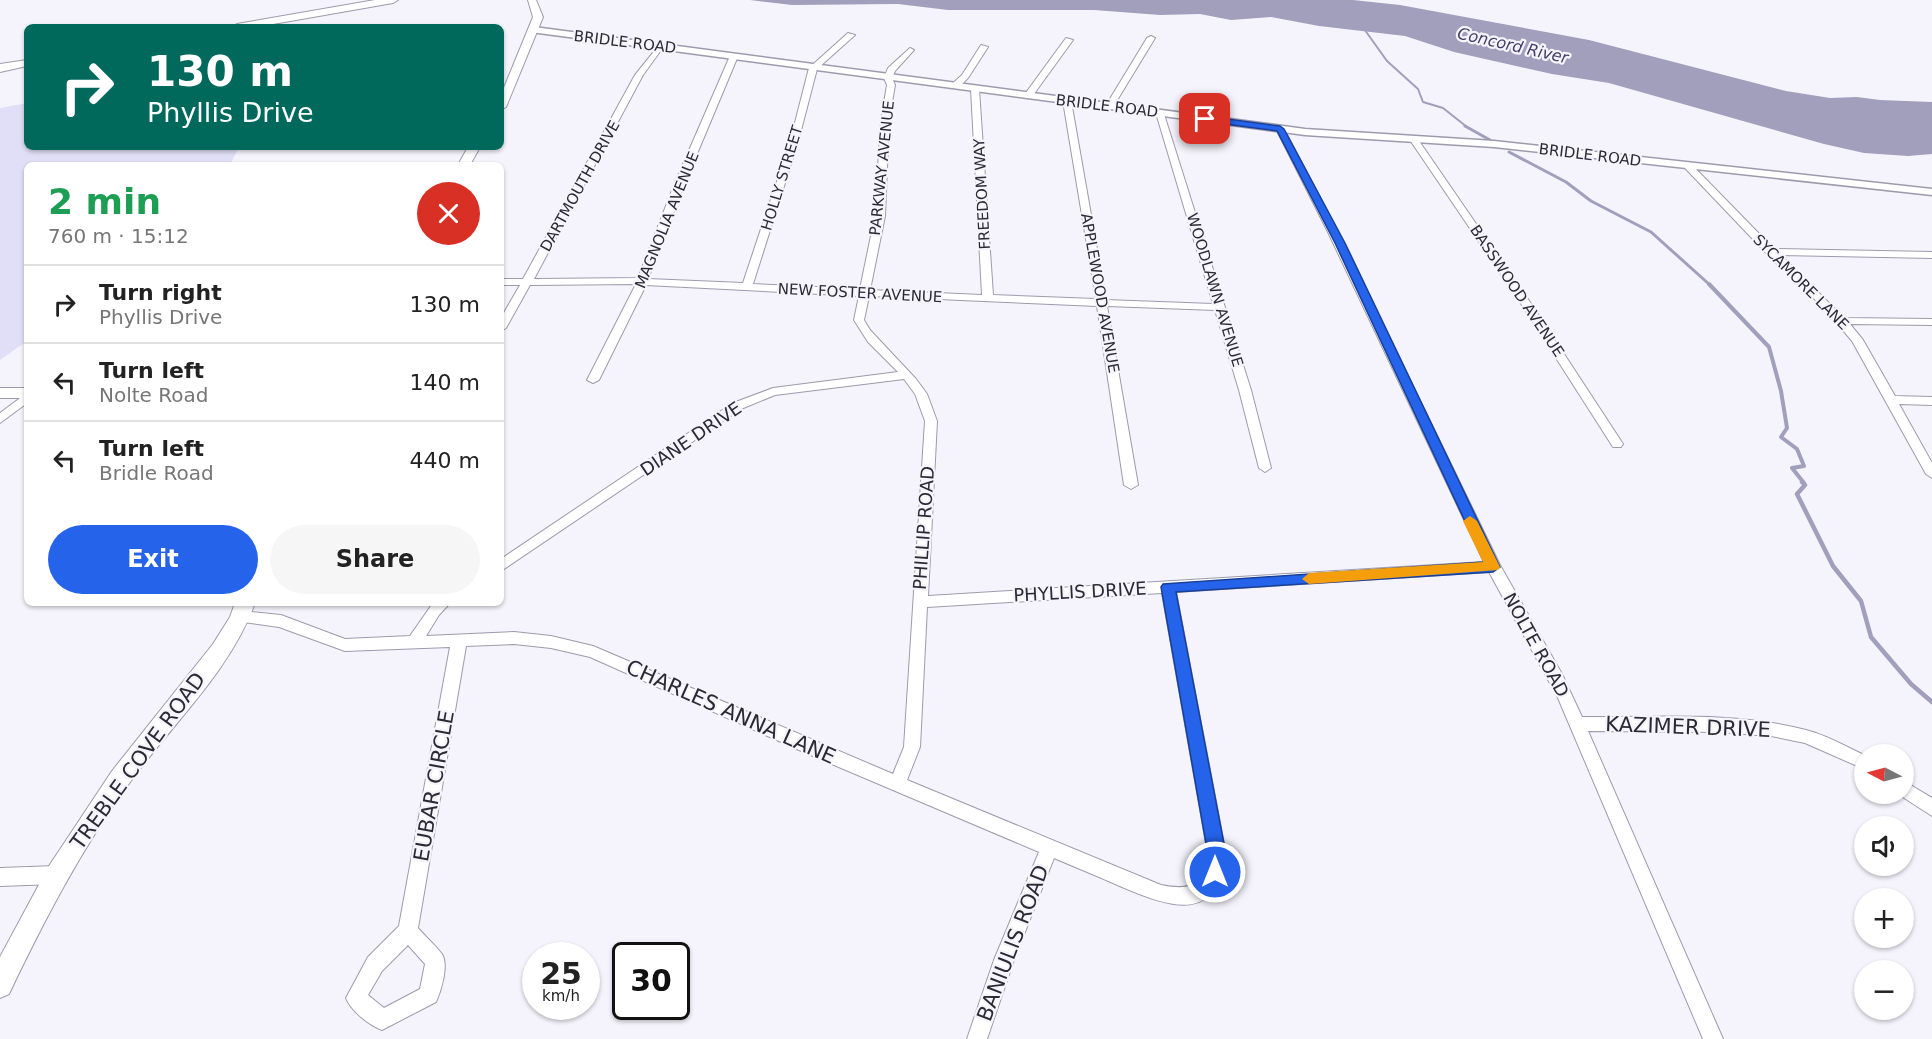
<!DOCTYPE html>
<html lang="en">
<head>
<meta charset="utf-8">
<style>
  :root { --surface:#fff; --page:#f6f6f6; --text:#222; --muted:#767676; --line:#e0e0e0; --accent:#2563eb }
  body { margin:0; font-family:"DejaVu Sans",sans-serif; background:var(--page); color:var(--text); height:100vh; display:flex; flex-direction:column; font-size:22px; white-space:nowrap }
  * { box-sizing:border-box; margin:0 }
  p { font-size:20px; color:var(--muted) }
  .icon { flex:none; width:33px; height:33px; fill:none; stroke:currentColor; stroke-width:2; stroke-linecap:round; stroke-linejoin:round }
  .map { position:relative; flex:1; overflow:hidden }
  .panel { position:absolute; left:24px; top:162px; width:480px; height:444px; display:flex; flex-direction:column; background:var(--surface); border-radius:9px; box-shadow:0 2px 4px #0004 }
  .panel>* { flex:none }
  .hud { position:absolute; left:24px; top:24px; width:480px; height:126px; border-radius:9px; box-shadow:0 2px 4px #0004; background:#00695c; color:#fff; overflow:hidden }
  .needle { width:39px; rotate:276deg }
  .tools { position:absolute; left:1854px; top:744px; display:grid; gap:12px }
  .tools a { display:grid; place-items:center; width:60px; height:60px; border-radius:50%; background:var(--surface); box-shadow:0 2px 4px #0004; font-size:30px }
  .speed { position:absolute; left:522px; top:942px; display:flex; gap:12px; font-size:30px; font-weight:700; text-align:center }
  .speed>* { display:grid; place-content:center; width:78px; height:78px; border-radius:50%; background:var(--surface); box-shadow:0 2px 4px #0004; line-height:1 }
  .speed small { font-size:15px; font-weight:400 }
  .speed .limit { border:3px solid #111; border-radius:9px; background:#fff; color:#111 }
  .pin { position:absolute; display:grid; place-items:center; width:51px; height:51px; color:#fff; margin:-26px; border-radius:12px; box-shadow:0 3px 9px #0006 }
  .me { position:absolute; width:66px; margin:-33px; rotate:0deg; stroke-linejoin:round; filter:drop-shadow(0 0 4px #0008) }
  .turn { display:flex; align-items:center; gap:21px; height:126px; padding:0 24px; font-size:27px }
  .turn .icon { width:78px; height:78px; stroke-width:2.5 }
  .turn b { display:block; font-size:42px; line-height:51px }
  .round { display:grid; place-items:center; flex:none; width:63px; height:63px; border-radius:32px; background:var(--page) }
  .summary { display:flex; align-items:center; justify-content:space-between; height:102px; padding:0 24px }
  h1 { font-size:36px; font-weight:600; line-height:45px; color:#1e9e55 }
  .button { display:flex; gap:12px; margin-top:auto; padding:12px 24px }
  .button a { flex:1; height:69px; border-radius:36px; background:var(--accent); color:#fff; font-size:24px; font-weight:600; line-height:69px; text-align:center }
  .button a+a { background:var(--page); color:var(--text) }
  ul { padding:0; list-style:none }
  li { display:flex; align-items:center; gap:18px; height:78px; padding:0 24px; border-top:2px solid var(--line) }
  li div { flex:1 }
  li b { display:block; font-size:22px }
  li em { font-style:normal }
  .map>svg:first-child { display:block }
</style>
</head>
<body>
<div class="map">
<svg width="1932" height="1039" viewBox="0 0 1932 1039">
  <rect width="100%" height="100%" fill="#f5f4fc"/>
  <path fill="#e1dff7" d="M27 103V147H239L230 165H27V341L0 360V108Z"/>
  <path fill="#a29fbc" d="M750 0H1353L1400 5 1589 40 1786 91 1830 98 1857 97 1880 100 1932 102V154L1908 156 1864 153 1824 144 1609 83 1552 74 1454 52 1405 36 1319 26 1271 17 1231 20 1200 14 1160 15 1094 10H948L898 4 792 5Z"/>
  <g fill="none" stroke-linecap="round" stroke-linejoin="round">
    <path stroke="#a29fbc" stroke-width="2" d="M1362 26 1387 61 1418 89 1423 102 1443 108 1467 127"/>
    <path stroke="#a29fbc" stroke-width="3" d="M1465 126 1490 140
      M1509 152 1566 182 1591 201 1651 232 1710 285"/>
    <path stroke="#a29fbc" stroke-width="4" d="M1709 284 1769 347 1781 391 1787 428 1781 437 1797 449 1804 466 1792 468 1804 483"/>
    <path stroke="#a29fbc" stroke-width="4.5" d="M1802 482 1805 485 1797 494 1833 566 1861 601 1871 637 1911 684 1932 702"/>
    <defs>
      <path id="minor" d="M848 33 855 35 817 69 798 142 753 284 860 289 875 216 881 120 887 85 884 78 888 68 910 48 914 50 895 71 892 78 895 85 889 120 885 216 870 290 982 295 971 89 975 87 979 89 993 295 1096 299 1063 101 1067 99 1071 101 1106 300 1213 304 1156 113 1163 111 1251 390 1271 468 1265 472 1259 468 1239 390 1215 310 1107 306 1138 485 1131 489 1124 485 1097 306 869 296 864 320 870 330 916 379 927 394 937 421 928 596 1484 562 1328 232 1276 129 1283 127 1338 232 1500 565 1562 674 1582 717C1656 718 1734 711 1806 730 1826 735 1845 746 1864 755V769L1805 743 1771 736 1718 732 1588 731 1723 1039H1703L1558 698 1489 572 1176 592 1225 849C1220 925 1172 908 1122 887 1100 877 1077 868 1054 858L1014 960 987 1039H967L994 960 1039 852 808 754 590 657 551 648 514 644 466 646 418 928C425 936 435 945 442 954 449 965 441 991 436 1002L382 1030C369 1025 351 1011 346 998L368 957 399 926 450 647 345 651 279 627 236 621 234 617 236 613 241 611 281 615 345 639 410 636 433 603H450L439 615 426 636 514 632 551 636 593 646 893 774 904 747 925 421 915 394 904 379 775 395 741 409 501 571V559L733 403 773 388 898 372 868 342 854 320 859 296 646 285 599 380 593 383 587 380 636 284 530 285 506 328 501 331V318L520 285H501V279H523L635 75 660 44 664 46 643 75 534 279 638 278 674 185 730 56 734 54 738 56 684 185 648 279 743 283 790 142 809 68ZM1162 593 1207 849C1205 883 1195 892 1161 885L907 780 920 747 927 607ZM408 945 425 964 420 989 384 1008 368 995 382 971Z
        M1151 36 1155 38 1113 107 1106 109 1105 107 1147 38Z
        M1066 38 1073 40 1031 98H1025V94Z
        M981 45 988 47 968 78 958 88H952V84L962 75Z
        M1411 138H1417L1534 308 1623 444 1621 447H1613L1524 308 1410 140Z
        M1685 164H1691L1774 249 1932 252V258L1781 255 1844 318 1932 319V325L1850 324 1863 340 1895 396 1932 397V405L1899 404 1932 463V478L1926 474 1852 341 1826 310 1767 254 1685 168Z
        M27 393V403L0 423V413Z
        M1904 781 1932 798V816L1898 794H1904Z
        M56 866 62 869 65 875 62 881 56 884 0 886V868Z"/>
      <path id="tertiary" d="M534 27 1305 129 1494 141 1932 189V195L1494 147 1305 135 531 32 530 30Z"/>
      <path id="secondary" d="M528 0H536L543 17 506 107 501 110V95L533 17Z
        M468 147H480L470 165H458Z
        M0 388H27V398H0Z
        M235 603H255C230 672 170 726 128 785 80 851 44 921 9 994L0 998V957L49 866 112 771 213 644 230 617Z"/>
      <path id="primary" d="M375 0H398L393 3 256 27H232L237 24Z
        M27 60V66L0 72V64Z"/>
    </defs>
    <use href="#minor" stroke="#9c9bad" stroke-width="2"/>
    <use href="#tertiary" stroke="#9c9bad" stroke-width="3"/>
    <use href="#secondary" stroke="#9c9bad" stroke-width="2"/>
    <use href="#primary" stroke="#9c9bad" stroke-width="2"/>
    <use href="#minor" fill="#fff" fill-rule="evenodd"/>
    <use href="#tertiary" fill="#fff" fill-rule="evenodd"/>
    <use href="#secondary" fill="#fff" fill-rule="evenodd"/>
    <use href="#primary" fill="#fff" fill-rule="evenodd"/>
  </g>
  <path fill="#2563eb" stroke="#184099" stroke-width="1.5" d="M1205 116 1280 126 1284 129 1345 243 1500 567 1493 572 1176 592 1225 849 1224 872 1221 878 1215 881 1209 878 1206 872 1207 849 1161 587 1163 584 1484 562 1335 243 1277 131 1202 121V117Z"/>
  <path fill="#f59e0b" d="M1470 516 1477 521 1500 567 1498 570 1309 584 1302 579 1309 573 1483 562 1463 521Z"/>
  <g text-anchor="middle" stroke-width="4.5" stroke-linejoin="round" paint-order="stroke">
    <g font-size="15" fill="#2b2a32" stroke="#f5f4fc">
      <text transform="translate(625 42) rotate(7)" y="5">BRIDLE ROAD</text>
      <text transform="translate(1107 106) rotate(7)" y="5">BRIDLE ROAD</text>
      <text transform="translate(1590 155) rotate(7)" y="5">BRIDLE ROAD</text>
      <text transform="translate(882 168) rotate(-84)" y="5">PARKWAY AVENUE</text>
      <text transform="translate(782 178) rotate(-73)" y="5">HOLLY STREET</text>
      <text transform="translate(580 186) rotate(-61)" y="5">DARTMOUTH DRIVE</text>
      <text transform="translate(982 194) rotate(-93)" y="5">FREEDOM WAY</text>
      <text transform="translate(667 220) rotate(-68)" y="5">MAGNOLIA AVENUE</text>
      <text transform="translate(1801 282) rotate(45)" y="5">SYCAMORE LANE</text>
      <text transform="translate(1215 290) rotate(73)" y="5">WOODLAWN AVENUE</text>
      <text transform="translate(1517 291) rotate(56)" y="5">BASSWOOD AVENUE</text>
      <text transform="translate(860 293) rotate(3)" y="5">NEW FOSTER AVENUE</text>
      <text transform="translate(1100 293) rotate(80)" y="5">APPLEWOOD AVENUE</text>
    </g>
    <g font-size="16" font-style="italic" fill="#433d67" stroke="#f5f4fc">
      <text transform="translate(1513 45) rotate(13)" y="6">Concord River</text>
    </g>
    <g font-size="18" fill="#2b2a32" stroke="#f5f4fc">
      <text transform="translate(691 439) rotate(-34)" y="6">DIANE DRIVE</text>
      <text transform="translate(924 528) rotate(-86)" y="6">PHILLIP ROAD</text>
      <text transform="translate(1080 592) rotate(-3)" y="6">PHYLLIS DRIVE</text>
      <text transform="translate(1536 645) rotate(61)" y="6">NOLTE ROAD</text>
    </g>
    <g font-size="21" fill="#2b2a32" stroke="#f5f4fc">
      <text transform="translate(731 712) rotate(24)" y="7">CHARLES ANNA LANE</text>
      <text transform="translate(1688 727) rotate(2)" y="7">KAZIMER DRIVE</text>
      <text transform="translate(138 761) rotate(-54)" y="7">TREBLE COVE ROAD</text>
      <text transform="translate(434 786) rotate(-80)" y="7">EUBAR CIRCLE</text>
      <text transform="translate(1013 943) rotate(-69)" y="7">BANIULIS ROAD</text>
    </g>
  </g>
</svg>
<div class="tools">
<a><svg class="needle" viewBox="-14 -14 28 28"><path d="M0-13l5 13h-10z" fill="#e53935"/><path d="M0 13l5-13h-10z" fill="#767676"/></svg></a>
<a><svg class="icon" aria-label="sound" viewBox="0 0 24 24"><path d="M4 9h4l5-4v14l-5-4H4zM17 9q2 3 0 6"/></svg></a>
<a>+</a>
<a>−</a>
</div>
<div class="speed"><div>25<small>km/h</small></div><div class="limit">30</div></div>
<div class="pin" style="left:1205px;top:119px;background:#d93025"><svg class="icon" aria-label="arrive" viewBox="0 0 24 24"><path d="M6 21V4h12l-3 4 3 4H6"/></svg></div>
<svg class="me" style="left:1215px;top:872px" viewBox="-20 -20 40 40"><circle r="17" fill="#2563eb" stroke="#fff" stroke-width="3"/><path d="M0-11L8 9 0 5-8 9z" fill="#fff"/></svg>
<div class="hud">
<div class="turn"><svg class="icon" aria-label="right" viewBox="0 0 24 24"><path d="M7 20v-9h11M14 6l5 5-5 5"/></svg><div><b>130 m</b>Phyllis Drive</div></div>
</div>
<section class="panel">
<div class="summary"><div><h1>2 min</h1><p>760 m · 15:12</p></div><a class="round" style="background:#d93025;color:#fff"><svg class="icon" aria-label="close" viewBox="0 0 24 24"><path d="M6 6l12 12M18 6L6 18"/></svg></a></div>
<ul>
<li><svg class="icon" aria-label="right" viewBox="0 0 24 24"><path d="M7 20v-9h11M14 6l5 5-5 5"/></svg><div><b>Turn right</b><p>Phyllis Drive</p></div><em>130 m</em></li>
<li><svg class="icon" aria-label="left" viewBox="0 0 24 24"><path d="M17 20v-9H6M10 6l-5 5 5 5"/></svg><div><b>Turn left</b><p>Nolte Road</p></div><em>140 m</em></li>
<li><svg class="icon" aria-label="left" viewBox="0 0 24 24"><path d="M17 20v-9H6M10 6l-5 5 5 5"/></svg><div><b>Turn left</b><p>Bridle Road</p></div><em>440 m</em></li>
</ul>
<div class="button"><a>Exit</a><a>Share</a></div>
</section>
</div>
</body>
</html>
